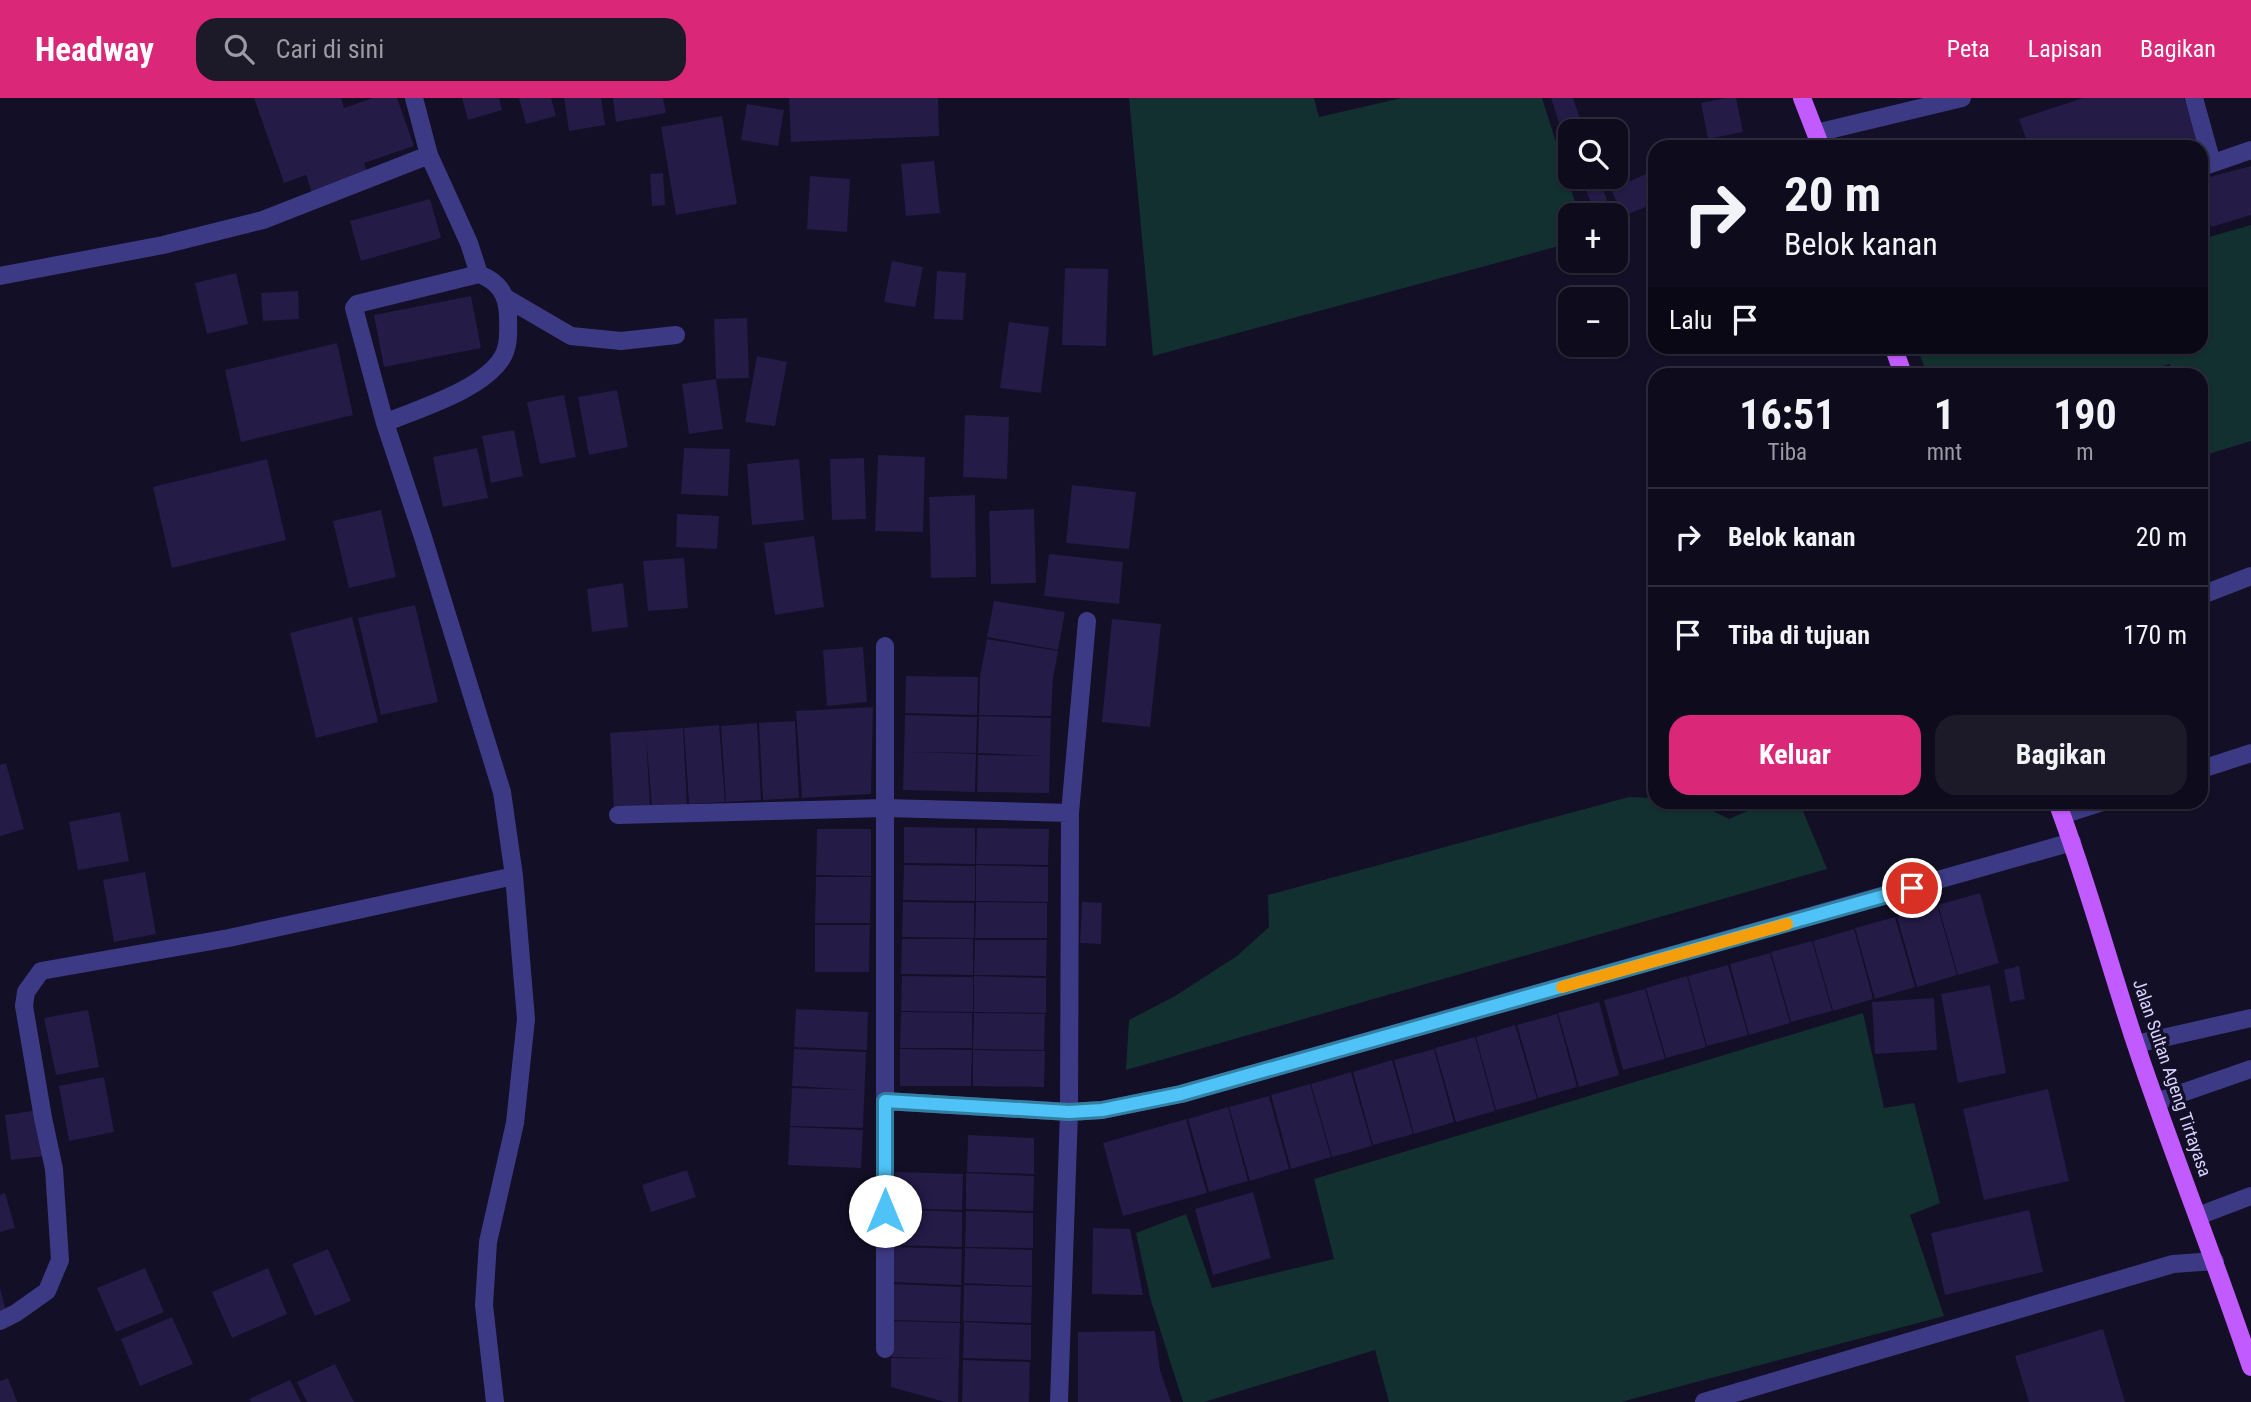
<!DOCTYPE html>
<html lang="id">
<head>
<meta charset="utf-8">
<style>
  :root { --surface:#0e0b1c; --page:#1c1929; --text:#f1f3f6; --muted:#9b9ba3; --line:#2e2b3b; --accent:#db2777 }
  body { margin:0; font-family:"Roboto Condensed",sans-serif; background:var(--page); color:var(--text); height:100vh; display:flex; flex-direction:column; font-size:26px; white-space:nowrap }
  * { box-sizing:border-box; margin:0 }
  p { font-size:23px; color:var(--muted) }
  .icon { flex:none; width:38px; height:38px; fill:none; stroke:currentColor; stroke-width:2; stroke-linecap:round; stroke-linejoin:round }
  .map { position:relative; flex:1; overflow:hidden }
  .sheet { position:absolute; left:1648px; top:270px; width:560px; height:441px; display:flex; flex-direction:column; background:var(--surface); border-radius:21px; box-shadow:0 2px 5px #0004,0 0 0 2px var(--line) }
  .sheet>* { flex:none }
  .banner { position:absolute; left:1648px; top:42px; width:560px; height:214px; border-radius:21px; box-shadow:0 2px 5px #0004,0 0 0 2px var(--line); background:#0e0b1c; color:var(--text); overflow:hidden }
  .buttons { position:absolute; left:1558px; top:21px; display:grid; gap:14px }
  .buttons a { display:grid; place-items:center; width:70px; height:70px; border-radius:14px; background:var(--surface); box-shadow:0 2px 5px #0004,0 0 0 2px var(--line); font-size:35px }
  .pin { position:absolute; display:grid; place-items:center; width:60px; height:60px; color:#fff; margin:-30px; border:4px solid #fff; border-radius:50%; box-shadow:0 2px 7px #0007 }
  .me { position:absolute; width:77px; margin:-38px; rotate:0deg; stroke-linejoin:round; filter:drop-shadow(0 0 5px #0008) }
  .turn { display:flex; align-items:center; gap:24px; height:147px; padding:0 21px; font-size:32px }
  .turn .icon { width:91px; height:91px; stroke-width:2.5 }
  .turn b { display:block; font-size:49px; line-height:60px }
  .then { display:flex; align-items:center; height:66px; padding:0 21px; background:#0003; gap:14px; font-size:26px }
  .eta { display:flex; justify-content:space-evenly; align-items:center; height:119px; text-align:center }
  .eta b { font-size:42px; font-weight:700; line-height:49px }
  .action { display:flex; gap:14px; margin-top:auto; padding:14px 21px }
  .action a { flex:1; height:80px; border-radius:21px; background:var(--accent); color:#fff; font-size:28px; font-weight:700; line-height:80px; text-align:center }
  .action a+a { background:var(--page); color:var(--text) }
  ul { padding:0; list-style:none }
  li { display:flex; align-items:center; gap:21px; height:98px; padding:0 21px; border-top:2px solid var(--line) }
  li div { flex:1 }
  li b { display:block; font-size:26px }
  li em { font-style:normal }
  header { display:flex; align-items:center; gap:42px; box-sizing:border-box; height:98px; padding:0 35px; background:var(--accent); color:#fff }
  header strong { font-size:33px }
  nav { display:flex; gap:38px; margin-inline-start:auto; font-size:24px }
  .search { width:490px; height:63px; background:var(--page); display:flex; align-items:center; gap:18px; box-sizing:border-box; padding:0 24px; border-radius:21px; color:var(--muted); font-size:26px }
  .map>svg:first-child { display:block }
</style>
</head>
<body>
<header>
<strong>Headway</strong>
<div class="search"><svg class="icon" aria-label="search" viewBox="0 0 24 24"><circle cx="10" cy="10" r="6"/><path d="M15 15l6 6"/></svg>Cari di sini</div>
<nav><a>Peta</a><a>Lapisan</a><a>Bagikan</a></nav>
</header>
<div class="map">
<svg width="2251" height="1304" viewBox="0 0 2251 1304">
  <rect width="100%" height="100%" fill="#130f26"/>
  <path fill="#12302f" d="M1129 0H1314L1319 19 1402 0H1542L1579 117H1570V145L1153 258Z
    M2251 127V343L2202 358V276H2173L2170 266 2134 276H1927L1917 249 2202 248V141Z
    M1629 699 1655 700 1656 704H1695L1729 721 1759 708 1803 713 1827 771 1126 972 1129 922 1175 898 1237 858 1269 829 1268 797Z
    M1863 915 1884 1010 1914 1005 1940 1105 1910 1117 1944 1218 1621 1304H1389L1375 1252 1204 1304H1183L1151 1203 1136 1135 1186 1116 1212 1190 1334 1161 1314 1081Z"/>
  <path fill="#241b47" d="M254 0H341L344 10 373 0H397L414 48 364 65 368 76 312 95 306 77 284 85Z
    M462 0H499L502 12 468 22Z
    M519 0H551L556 18 526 26Z
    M564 0H601L605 27 569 33Z
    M613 0H663L666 15 616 24Z
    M789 0H938L939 38 791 44Z
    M1551 0H1573L1584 33H1570V50H1567Z
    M1726 0H1736L1743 34 1708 41 1701 5Z
    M2083 0H2184L2199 46 2192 49H2029L2019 21Z
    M747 6 784 12 778 48 741 42Z
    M722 18 737 106 676 117 661 29Z
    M934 63 940 115 906 118 901 66Z
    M2251 68V117L2211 129 2202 93V81Z
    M1656 72V105L1623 118 1611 91Z
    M663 75 665 107 652 108 650 76Z
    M810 78 850 81 847 134 807 131Z
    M1581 79H1599L1609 108 1594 113Z
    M430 101 441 140 361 163 350 123Z
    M892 163 923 169 915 209 884 204Z
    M1065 170 1108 171 1106 248 1062 247Z
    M937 173 966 175 963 222 934 221Z
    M236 175 248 226 207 236 195 185Z
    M298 193 299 221 263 223 261 195Z
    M471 198 481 250 384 269 374 217Z
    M747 220 749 280 716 281 714 221Z
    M1009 224 1049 229 1041 295 1000 290Z
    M337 245 353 317 241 344 225 272Z
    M757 258 787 264 775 328 745 324Z
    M716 281 723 331 689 336 682 286Z
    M617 292 628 349 589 357 578 299Z
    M564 297 576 359 540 366 527 304Z
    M965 317 1009 319 1007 381 963 379Z
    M514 332 523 378 491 385 482 338Z
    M477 350 488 400 443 409 433 359Z
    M684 350 730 351 728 398 681 396Z
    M878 357 925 359 923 434 875 433Z
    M864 360 866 421 832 422 830 361Z
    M267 361 286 442 172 470 153 389Z
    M799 361 804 422 752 427 747 366Z
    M1072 387 1136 394 1129 451 1066 445Z
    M975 397 976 479 931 480 929 399Z
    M1034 411 1036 485 991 486 989 413Z
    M381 412 396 479 349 490 333 423Z
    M677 416 719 418 717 451 676 449Z
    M814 438 824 509 775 517 764 445Z
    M1049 456 1123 464 1119 506 1044 498Z
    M684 460 688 510 648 513 643 463Z
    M623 485 628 529 592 534 587 491Z
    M994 503 1065 514 1058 552 987 539Z
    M415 507 438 604 381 617 358 520Z
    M352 519 378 624 316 640 290 535Z
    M1112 521 1161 526 1150 629 1102 624Z
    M987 541 1058 553 1053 581 1051 618 979 617 980 578Z
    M863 549 867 604 827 608 823 552Z
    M906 578 978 579 977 617 905 615Z
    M873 609 871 696 802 700 796 613Z
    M905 617 977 619 976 655 909 654 976 656 975 694 903 692Z
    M979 618 1051 620 1049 695 977 694 978 657 1045 658 978 655Z
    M795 623 799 700 763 702 759 625Z
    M757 625 761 702 726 704 721 628Z
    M719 627 725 704 689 706 684 630Z
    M683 630 687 707 652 709 646 638 650 709 614 712 610 635Z
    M6 665 24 731 0 738V667Z
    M120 714 129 763 78 772 69 724Z
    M904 729 975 730V766L904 765Z
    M977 730 1049 731 1048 767 976 766Z
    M817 731H871V778L816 777Z
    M904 767 975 768V803L903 802Z
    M976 767 1048 769V804L976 803Z
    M145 774 156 836 114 844 103 782Z
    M816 779H871L870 825H815Z
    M1980 795 1999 865 1958 877 1938 807Z
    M903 804 974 805V840L902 839Z
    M976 804 1047 805V840H975Z
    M1082 804 1102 805 1101 846 1080 845Z
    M1937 807 1957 877 1917 889 1897 819Z
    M1895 819 1915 889 1875 901 1855 830Z
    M815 827H870L869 874H815Z
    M1854 831 1873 901 1833 913 1813 843Z
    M902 841H973V877L901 876Z
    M975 842H1047L1046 878 974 877Z
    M1812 843 1832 913 1791 924 1771 854Z
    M1770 855 1790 925 1749 937 1730 866Z
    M1728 867 1748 937 1707 948 1688 878Z
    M2019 868 2025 901 2010 904 2004 872Z
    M902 878 973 879V914L901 913Z
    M974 878 1046 880V915L974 914Z
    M1687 878 1706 949 1666 960 1646 890Z
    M1990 887 2006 975 1958 985 1941 896Z
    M1645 891 1665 961 1623 972 1604 902Z
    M1934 900 1937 952 1875 956 1872 904Z
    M1599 904 1619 977 1579 989 1558 915Z
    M796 911 868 914 867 952 794 949Z
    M88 912 99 969 56 977 44 920Z
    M901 914 972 915V950H900Z
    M974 915 1045 916 1044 952 973 951Z
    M1557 916 1577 989 1538 1000 1517 927Z
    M1515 927 1537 1001 1496 1012 1476 939Z
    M1475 939 1495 1013 1456 1024 1435 950Z
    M794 951 866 954 863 1030 790 1028 792 990 859 992 792 988Z
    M900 951 972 952 971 988H900Z
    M1434 951 1454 1024 1414 1036 1394 962Z
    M973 952 1045 953 1044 989 973 988Z
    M1392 962 1413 1036 1373 1047 1353 974Z
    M1351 974 1372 1048 1332 1059 1311 986Z
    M104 979 114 1034 69 1043 59 988Z
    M1310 986 1331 1059 1291 1071 1271 997Z
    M2048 991 2069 1083 1984 1102 1963 1011Z
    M1269 998 1289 1071 1250 1083 1229 1009Z
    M1228 1009 1248 1083 1209 1094 1188 1021Z
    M39 1012 44 1058 11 1062 5 1017Z
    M1186 1021 1207 1095 1123 1118 1103 1045Z
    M790 1029 863 1032 861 1070 788 1067Z
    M968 1037 1034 1040V1076L967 1074Z
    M687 1072 696 1099 651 1114 642 1087Z
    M895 1074 963 1076 962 1112 895 1110Z
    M966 1075 1034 1078 1033 1113 966 1111Z
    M1253 1094 1271 1160 1213 1177 1195 1111Z
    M5 1095 15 1130 0 1134V1097Z
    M895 1111 962 1114V1149L894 1147Z
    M2029 1112 2043 1174 1945 1197 1931 1135Z
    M966 1113 1033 1115V1150L965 1149Z
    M1093 1130 1130 1131 1143 1197 1092 1196Z
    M894 1149 962 1151 961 1187 893 1184Z
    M965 1150 1032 1152V1188L964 1185Z
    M328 1151 351 1203 315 1218 292 1166Z
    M145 1170 164 1214 116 1234 97 1190Z
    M268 1170 287 1216 232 1240 212 1194Z
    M893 1186 961 1189 960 1224 892 1222Z
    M964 1187 1032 1189 1031 1225 963 1223Z
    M0 1190 7 1217 0 1218Z
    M172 1219 193 1266 140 1288 121 1241Z
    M892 1223 960 1225 958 1304H945L891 1289V1260L954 1261 892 1259Z
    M964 1224 1031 1227V1262L963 1260Z
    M2103 1231 2125 1304H2029L2015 1258Z
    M1155 1233 1160 1272 1171 1304H1078V1234Z
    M963 1262 1030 1264 1029 1304H962Z
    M335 1266 354 1304H307L297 1284Z
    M8 1280 17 1304H0V1283Z
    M290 1282 301 1304H251L249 1301Z"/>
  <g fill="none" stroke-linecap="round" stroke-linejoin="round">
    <path stroke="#3d3a85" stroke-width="18" d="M2194 0 2212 65
      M1816 35 1962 0
      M2202 69 2251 52
      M2202 671 2251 655
      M2062 717 2103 704
      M2136 946 2251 920"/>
    <path stroke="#3d3a85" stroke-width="18" d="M414 0 429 57 469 145 479 176
      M0 178 163 147 263 122 429 57
      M506 200 571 238 621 243 676 237
      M385 325C420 310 482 292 502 260 510 247 508 231 508 217 507 196 499 184 479 176L357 206 354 210 385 325 423 439 502 694 514 778 526 921 515 1025 488 1144 484 1207 495 1304
      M2202 497 2251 478
      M885 548V1003L1069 1014 1102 1012 1181 996 2072 744
      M618 717 885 710 1070 715
      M885 1003V1251
      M2156 1004 2251 971
      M2198 1118 2251 1098
      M0 1223 16 1215 47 1193 60 1162 54 1071 43 1020 24 908 26 894 41 873 229 840 514 778
      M1059 1304 1069 1014 1070 715 1087 523
      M1704 1304 2173 1166 2215 1163"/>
    <path stroke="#c25bff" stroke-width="18" d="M1802 0 1821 49
      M1893 248 1903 276
      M2057 704C2087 783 2109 866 2136 947 2172 1055 2215 1161 2251 1269"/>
  </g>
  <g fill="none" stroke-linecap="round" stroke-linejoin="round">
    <defs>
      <path id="route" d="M885 1113V1003L1069 1014 1102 1012 1181 996 1912 790"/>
    </defs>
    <use href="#route" stroke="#337fa1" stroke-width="18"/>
    <use href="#route" stroke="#4fc3f7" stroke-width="12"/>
    <path stroke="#f59e0b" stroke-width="12" d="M1562 889 1787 826"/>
  </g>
  <g text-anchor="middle" stroke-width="7" stroke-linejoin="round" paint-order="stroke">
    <g font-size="18" fill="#d9d4ff" stroke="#130f26">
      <text transform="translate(2172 980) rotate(71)" y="6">Jalan Sultan Ageng Tirtayasa</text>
    </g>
  </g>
</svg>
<div class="buttons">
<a><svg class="icon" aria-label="search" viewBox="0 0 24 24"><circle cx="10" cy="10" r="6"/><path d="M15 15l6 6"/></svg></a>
<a>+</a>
<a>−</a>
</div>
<div class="pin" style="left:1912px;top:790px;background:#d93025"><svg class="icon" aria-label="arrive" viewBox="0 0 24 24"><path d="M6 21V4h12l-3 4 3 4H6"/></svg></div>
<svg class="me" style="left:885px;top:1113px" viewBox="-20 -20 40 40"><circle r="19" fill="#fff"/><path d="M0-13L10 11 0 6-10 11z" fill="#4fc3f7"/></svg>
<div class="banner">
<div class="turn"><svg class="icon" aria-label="right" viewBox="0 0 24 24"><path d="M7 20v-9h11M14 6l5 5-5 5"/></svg><div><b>20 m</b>Belok kanan</div></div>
<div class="then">Lalu<svg class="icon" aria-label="arrive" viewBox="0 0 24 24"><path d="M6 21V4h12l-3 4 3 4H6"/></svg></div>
</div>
<section class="sheet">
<div class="eta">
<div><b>16:51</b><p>Tiba</p></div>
<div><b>1</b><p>mnt</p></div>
<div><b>190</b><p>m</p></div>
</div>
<ul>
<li><svg class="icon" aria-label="right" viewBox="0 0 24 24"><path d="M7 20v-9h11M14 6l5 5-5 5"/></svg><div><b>Belok kanan</b></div><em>20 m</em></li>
<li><svg class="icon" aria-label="arrive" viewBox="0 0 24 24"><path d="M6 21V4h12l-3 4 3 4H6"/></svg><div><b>Tiba di tujuan</b></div><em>170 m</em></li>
</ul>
<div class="action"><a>Keluar</a><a>Bagikan</a></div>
</section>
</div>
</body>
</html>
